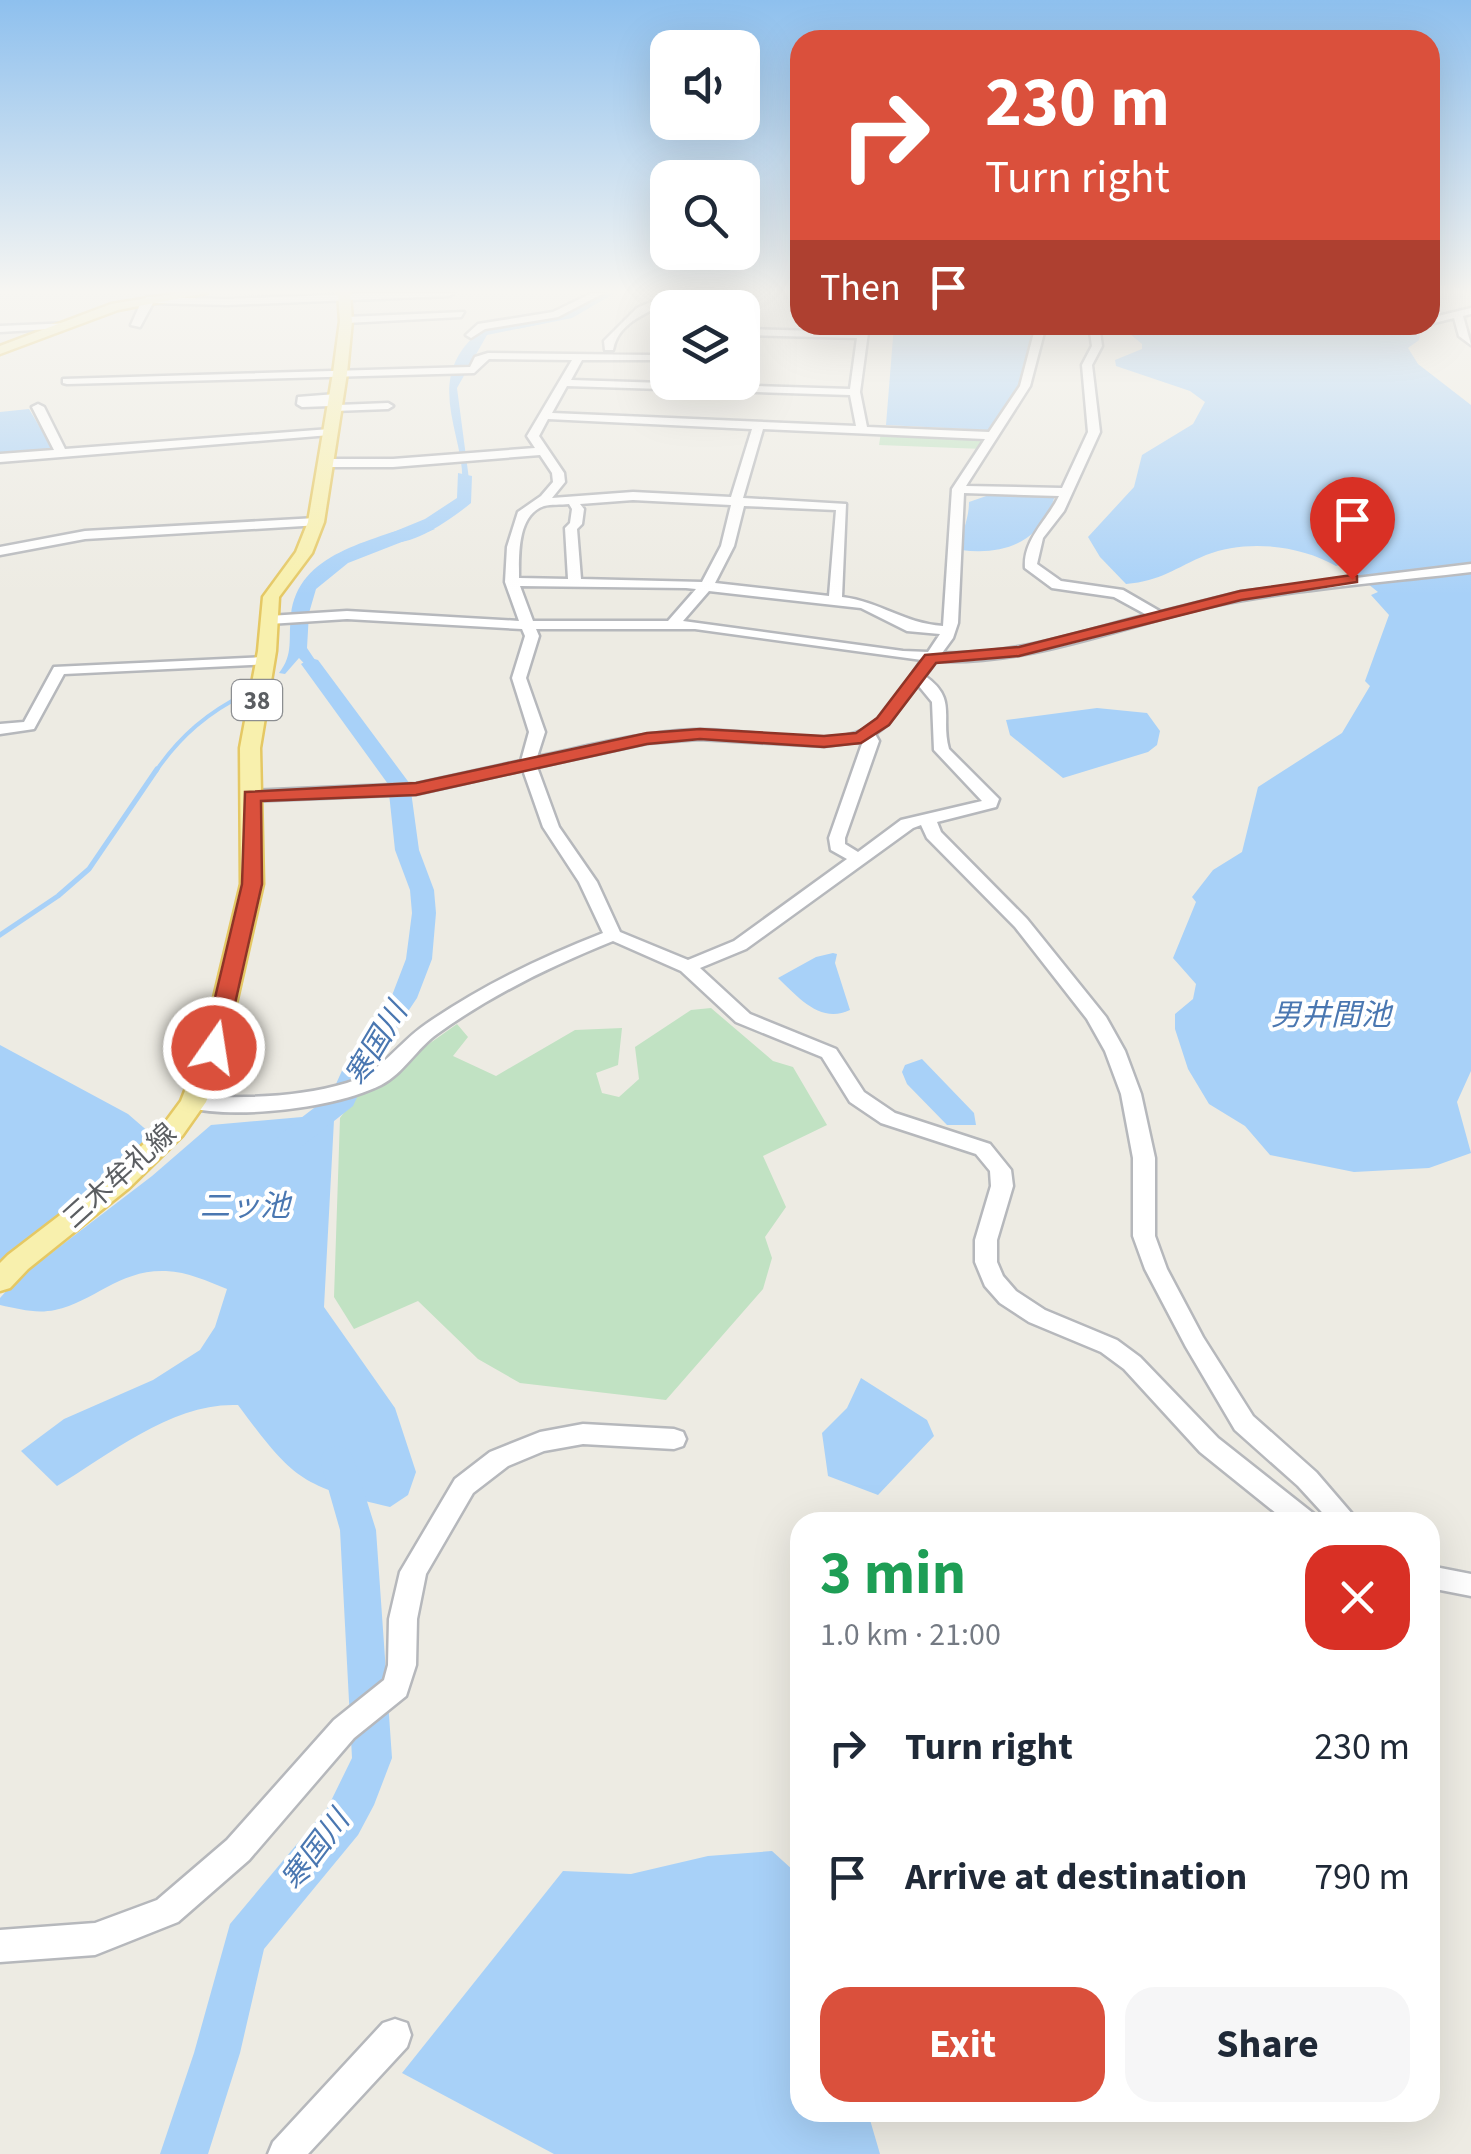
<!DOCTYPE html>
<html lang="en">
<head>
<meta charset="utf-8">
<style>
  :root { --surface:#fff; --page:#f6f6f7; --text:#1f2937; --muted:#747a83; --accent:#da503c }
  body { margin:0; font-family:"Source Sans 3","Noto Sans JP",sans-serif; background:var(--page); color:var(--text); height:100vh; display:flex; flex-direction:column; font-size:38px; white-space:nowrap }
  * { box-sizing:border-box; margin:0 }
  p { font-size:32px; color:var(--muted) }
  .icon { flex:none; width:55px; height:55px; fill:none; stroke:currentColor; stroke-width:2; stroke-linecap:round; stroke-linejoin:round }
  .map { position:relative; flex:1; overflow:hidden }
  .side { position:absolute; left:790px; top:1512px; width:650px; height:610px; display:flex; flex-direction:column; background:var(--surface); border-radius:30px; box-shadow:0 10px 40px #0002 }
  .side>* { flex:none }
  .top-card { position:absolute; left:790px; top:30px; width:650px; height:305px; border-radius:30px; box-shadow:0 10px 40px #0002; background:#da503c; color:#fff; overflow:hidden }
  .fabs { position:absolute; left:650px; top:30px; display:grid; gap:20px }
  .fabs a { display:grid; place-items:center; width:110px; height:110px; border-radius:20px; background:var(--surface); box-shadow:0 10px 40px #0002; font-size:50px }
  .pin { position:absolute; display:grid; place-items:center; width:85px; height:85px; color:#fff; margin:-102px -42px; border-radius:50% 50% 50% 0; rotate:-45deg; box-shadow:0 0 10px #0007 }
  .pin .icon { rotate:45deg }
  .me { position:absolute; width:110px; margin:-55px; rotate:13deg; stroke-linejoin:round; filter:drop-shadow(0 0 8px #0008) }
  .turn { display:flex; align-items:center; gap:35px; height:210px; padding:0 30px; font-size:45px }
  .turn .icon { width:130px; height:130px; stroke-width:2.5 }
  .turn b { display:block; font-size:70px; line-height:85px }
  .then { display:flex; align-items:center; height:95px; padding:0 30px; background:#0003; gap:20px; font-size:38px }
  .round { display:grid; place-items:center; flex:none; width:105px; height:105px; border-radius:30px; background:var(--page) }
  .head { display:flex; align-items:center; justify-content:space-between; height:170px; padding:0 30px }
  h1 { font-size:60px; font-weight:700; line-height:75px; color:#1e9e55 }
  .primary-button { display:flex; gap:20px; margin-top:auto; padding:20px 30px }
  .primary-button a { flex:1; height:115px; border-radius:30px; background:var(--accent); color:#fff; font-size:40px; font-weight:700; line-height:115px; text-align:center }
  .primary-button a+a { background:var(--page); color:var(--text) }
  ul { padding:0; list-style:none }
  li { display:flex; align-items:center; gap:30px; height:130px; padding:0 30px }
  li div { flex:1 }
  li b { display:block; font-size:38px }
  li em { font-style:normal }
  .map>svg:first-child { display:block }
</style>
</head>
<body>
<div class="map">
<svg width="1471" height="2154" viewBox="0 0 1471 2154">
  <rect width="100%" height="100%" fill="#edebe3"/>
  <path fill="#c1e2c3" d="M881 432 992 436 983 449 879 445Z
    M711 1008 773 1061 793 1067 827 1125 763 1156 786 1207 765 1237 772 1258 763 1289 666 1400 520 1383 478 1359 418 1301 354 1329 334 1297 340 1118 359 1092 389 1081 409 1058 457 1024 468 1037 453 1056 496 1076 575 1030 622 1028 618 1065 596 1073 602 1093 619 1097 639 1079 635 1047 691 1010Z"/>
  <path fill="#a8d1f8" d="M549 318 555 321 487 335 457 388 470 487 469 497 457 506C481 452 413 387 479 332Z
    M894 325H1038L1028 377 993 430H987L886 425Z
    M1119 325H1394L1420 335 1419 340 1408 348 1418 364 1471 405V1071L1457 1102 1471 1153 1429 1168 1354 1172 1270 1155 1245 1126 1209 1104 1188 1069 1175 1029V1014L1193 999 1196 984 1173 958 1196 902 1192 897 1213 870 1242 852 1258 787 1342 733 1370 686 1365 681 1389 615 1371 595 1378 592 1343 564 1336 566C1300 545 1246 539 1206 555 1175 568 1161 581 1126 584L1100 557 1088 537 1134 487 1142 455 1193 424 1205 402 1190 391 1116 366 1115 360 1142 349V344Z
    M29 409 54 451 0 456V412Z
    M995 493 1055 495C1043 541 1005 556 961 550 961 532 969 520 969 502Z
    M421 522 435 529 348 563 316 589 309 613 307 648 335 690 332 693 299 658 285 674 279 673C294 654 288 639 291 615 298 552 371 542 421 522Z
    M1097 708 1147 713 1160 731 1157 745 1148 752 1063 778 1010 735 1006 720Z
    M833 953 837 954 835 963 850 1010C820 1024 798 997 778 978L816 957Z
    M0 1045 128 1114 158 1140 0 1276Z
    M922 1059 974 1113 976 1125H947L907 1084 902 1072 905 1065Z
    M302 1117 334 1120 324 1307 395 1408 416 1472 408 1495 390 1507C300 1486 293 1479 238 1405 173 1402 110 1454 57 1486L21 1451 64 1419 153 1380 200 1350 215 1327 227 1289C207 1281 188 1272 166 1271 120 1269 95 1301 55 1310 36 1314 19 1309 0 1305V1298L16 1280 152 1176 211 1125Z
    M861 1378 927 1420 934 1436 878 1495 828 1476 822 1433 847 1408Z
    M772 1851 794 1871 800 1892V2112L868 2113 880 2154H554L402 2073 563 1871 631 1874 708 1856Z"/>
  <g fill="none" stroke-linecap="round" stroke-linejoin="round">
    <path stroke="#a8d1f8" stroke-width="4" d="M156 771C180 736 208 712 247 693"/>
    <path stroke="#a8d1f8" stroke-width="5" d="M0 935 58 896 89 869 157 769"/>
    <path fill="#a8d1f8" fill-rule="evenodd" d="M598 293H615L572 318 517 329 510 325 563 312Z
      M458 473 472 476 471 503C450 520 414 546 386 543V535L425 519 457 498Z
      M311 658 318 660 410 784 419 850 434 890 436 913 432 959 417 998 373 1064 353 1106 300 1148H280L276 1141 280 1134 331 1095 345 1064 391 998 406 959 412 913 410 890 395 850 388 784 301 664Z
      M337 1446 349 1450 354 1460 376 1530 392 1758 374 1805 358 1835 264 1949 240 2053 208 2154H160L194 2053 230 1924 328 1807 352 1758 340 1530 320 1460 325 1450Z"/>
    <defs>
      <path id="minor" d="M380 293H454L449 296 227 305 153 303 140 327 131 325 142 300 147 297 227 299Z
        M592 293H604L558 317 485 329 471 338 466 335 478 324 553 312Z
        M672 293H684C661 310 619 316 613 350H605L604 341 637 308Z
        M705 293H715L702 308H692Z
        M1471 308V314L1463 316 1471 345 1459 336 1454 318 1430 324V318Z
        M464 312 461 317 346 323 341 320 346 317Z
        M72 323 68 328 0 332V326Z
        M859 325H869L860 392 867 427 989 432 1020 386 1036 325H1046L1030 386 966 486 1062 488 1088 432 1082 365 1092 346 1089 325H1099L1102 346 1092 365 1100 432 1064 511 1043 538 1037 564 1061 581 1123 590 1161 612 1241 592 1471 564V572C1395 581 1318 587 1243 600 1141 617 1041 666 936 661L925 676C958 699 940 717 949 749L999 799 996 807 937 822 941 832 1027 919 1106 1017 1125 1051 1141 1094 1155 1158V1236L1167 1269 1203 1337 1253 1416 1316 1472 1359 1522H1331L1298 1486 1235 1430 1186 1347 1145 1269 1133 1236V1158L1121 1094 1105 1051 1087 1019 1015 927 927 838 921 825 913 828 746 949 700 968 750 1014 836 1049 864 1092 895 1113 990 1144 1011 1170 1013 1186 997 1240V1262L1003 1276 1016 1291 1045 1310 1117 1340 1140 1357 1218 1438 1314 1514 1318 1522H1287L1200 1452 1124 1369 1101 1352 1029 1322 1000 1303 985 1286 975 1262V1240L991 1186 990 1171 976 1154 881 1123 850 1102 822 1057 736 1022 681 971 613 941C551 966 491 995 437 1034 417 1048 404 1073 381 1085 335 1108 236 1120 186 1107L183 1102C192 1092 205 1097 218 1097 261 1098 307 1095 347 1083 382 1072 398 1043 426 1024 481 986 541 957 603 933L579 882 543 827 523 770 416 794 251 801 243 796 251 791 416 784 521 761 529 732 512 678 525 636 522 629 347 619 269 624 262 620 269 616 347 611 519 621 505 582 507 547 518 512 541 496 553 482 552 473 540 455 393 467H326L320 463 326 459H393L535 448 527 436 572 360 489 359 474 373 67 384 63 383V379L470 367 475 357 488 353 654 355 653 345 668 331 663 360H582L571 380 850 389 857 338 742 335V329L858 332ZM567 386 850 395 856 426 552 413ZM548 419 752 429 731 497 633 492 552 498 565 482 564 473 539 436ZM763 429 985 439 952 489 943 626C903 623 881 602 842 597L846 504 743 498ZM964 493 1059 496C1047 521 1023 539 1025 568L1052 588 1114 597 1147 615C1080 632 1011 656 942 653L953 638 958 623ZM633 500 731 505 721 546 702 582 581 579 577 529 582 524 584 509 580 504ZM569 504 572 509 570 523 565 528 568 579 519 578C519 555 517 515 544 506 551 504 561 505 569 504ZM744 506 836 510 829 596 715 583 734 546ZM520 586 686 588 696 589 668 621H533ZM709 591 861 608 907 631 940 634 928 652 903 651 683 621ZM536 629H695L922 660C905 683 884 724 856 733 818 746 738 728 695 730 642 732 590 746 537 757L545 732 526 678 539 636ZM918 685 932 702 934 750 982 801 901 820 858 852 845 844V838L879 741 875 734 888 724ZM699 739 824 746 863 741 829 838 831 850 847 859 734 941 688 960 620 932 597 882 559 827 537 767 647 743Z
        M336 394 341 397 336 400 338 405 388 403 393 406 388 409 334 411 330 406 302 407 297 404 298 397Z
        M38 404 44 407 65 449 330 429 336 432 330 435 0 462V454L54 450 32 407Z
        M316 518 320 519V525L85 539 0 555V547L85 531Z
        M265 657 272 661 270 664 64 674 34 729 0 734V724L24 722 54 667Z
        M583 1424 674 1429 683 1432 686 1439 683 1446 674 1449 583 1444 544 1451 508 1466 473 1493 426 1574 417 1619 416 1665 406 1696 354 1738 249 1860 178 1922 95 1955 0 1962V1930L95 1923 157 1900 227 1840 334 1720 384 1680 388 1665 389 1619 400 1572 455 1479 490 1452 540 1432Z
        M1430 1566 1471 1574V1596L1430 1588Z
        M395 2019 407 2023 411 2035 407 2047 308 2154H268L273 2142 383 2023Z"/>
      <path id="major" d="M179 293H207L118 310 0 354V346L111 304Z
        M338 293H350L352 321 347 373 324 522 312 553 279 597 276 651 260 748 263 884 226 1048 206 1102 182 1136 129 1188 28 1269 10 1288 0 1291V1263L8 1255 111 1176 164 1124 181 1101 202 1048 241 884 240 748 258 651 263 597 296 552 308 522 333 373 340 321Z"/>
    </defs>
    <use href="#minor" stroke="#b6b8bc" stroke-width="5"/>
    <use href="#major" stroke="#e5c864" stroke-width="5"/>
    <use href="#minor" fill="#fff" fill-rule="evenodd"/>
    <use href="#major" fill="#f8f0ad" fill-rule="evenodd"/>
  </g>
  <linearGradient id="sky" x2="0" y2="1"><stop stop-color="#8ec0ee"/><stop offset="0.49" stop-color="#f7f6f2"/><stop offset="1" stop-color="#f7f6f2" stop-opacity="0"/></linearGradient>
  <rect width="1471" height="595" fill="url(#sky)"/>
  <path fill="#da503c" stroke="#8e3427" stroke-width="2.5" d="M1352 575 1357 576V582L1241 600 1019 656 936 663 889 725 861 743 824 747 700 739 647 744 416 795 261 801 262 884 225 1048 214 1055 203 1048 242 884 245 792 416 783 647 733 700 729 824 736 856 733 877 718 925 655 1019 647 1240 591Z"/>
  <g text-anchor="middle" stroke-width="8" stroke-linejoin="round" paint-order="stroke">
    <rect fill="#fff" stroke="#8c8e91" stroke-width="2.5" x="232" y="680" width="50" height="40" rx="8"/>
    <g font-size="25" font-weight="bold" fill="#5b5e62">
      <text x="257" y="709">38</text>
    </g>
    <g font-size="28" fill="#5b5e62" stroke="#fff">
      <text transform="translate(119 1175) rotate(-42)" y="10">三木牟礼線</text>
    </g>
    <g font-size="30" font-style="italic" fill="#4a77b1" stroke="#fff">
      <text x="1331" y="1025">男井間池</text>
      <text transform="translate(376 1044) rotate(-59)" y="10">寒国川</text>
      <text x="245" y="1216">二ッ池</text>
      <text transform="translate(315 1850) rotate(-53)" y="10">寒国川</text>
    </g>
  </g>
</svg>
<div class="fabs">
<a><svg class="icon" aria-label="sound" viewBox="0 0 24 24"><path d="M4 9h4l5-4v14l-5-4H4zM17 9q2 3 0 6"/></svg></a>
<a><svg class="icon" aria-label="search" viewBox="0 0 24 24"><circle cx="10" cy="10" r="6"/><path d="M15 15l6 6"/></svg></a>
<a><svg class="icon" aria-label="layers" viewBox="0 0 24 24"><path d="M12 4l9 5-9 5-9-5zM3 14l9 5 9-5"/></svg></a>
</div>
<div class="pin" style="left:1352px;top:579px;background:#d93025"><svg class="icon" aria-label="arrive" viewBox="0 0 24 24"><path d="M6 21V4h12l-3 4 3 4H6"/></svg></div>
<svg class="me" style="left:214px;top:1048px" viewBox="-20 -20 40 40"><circle r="17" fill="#da503c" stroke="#fff" stroke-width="3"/><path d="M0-11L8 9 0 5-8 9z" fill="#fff"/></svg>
<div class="top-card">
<div class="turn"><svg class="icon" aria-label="right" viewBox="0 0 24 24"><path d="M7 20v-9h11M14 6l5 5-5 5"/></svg><div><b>230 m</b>Turn right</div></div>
<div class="then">Then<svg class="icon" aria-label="arrive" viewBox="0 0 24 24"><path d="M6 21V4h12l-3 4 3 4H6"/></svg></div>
</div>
<section class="side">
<div class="head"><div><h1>3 min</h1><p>1.0 km · 21:00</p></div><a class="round" style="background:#d93025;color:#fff"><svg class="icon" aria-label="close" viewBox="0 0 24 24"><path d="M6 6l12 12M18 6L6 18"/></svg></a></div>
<ul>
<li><svg class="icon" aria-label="right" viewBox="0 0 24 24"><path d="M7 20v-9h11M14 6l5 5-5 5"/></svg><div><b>Turn right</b></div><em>230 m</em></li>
<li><svg class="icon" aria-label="arrive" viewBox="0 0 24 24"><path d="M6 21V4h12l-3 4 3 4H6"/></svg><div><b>Arrive at destination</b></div><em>790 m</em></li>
</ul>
<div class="primary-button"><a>Exit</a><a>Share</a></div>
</section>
</div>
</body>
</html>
